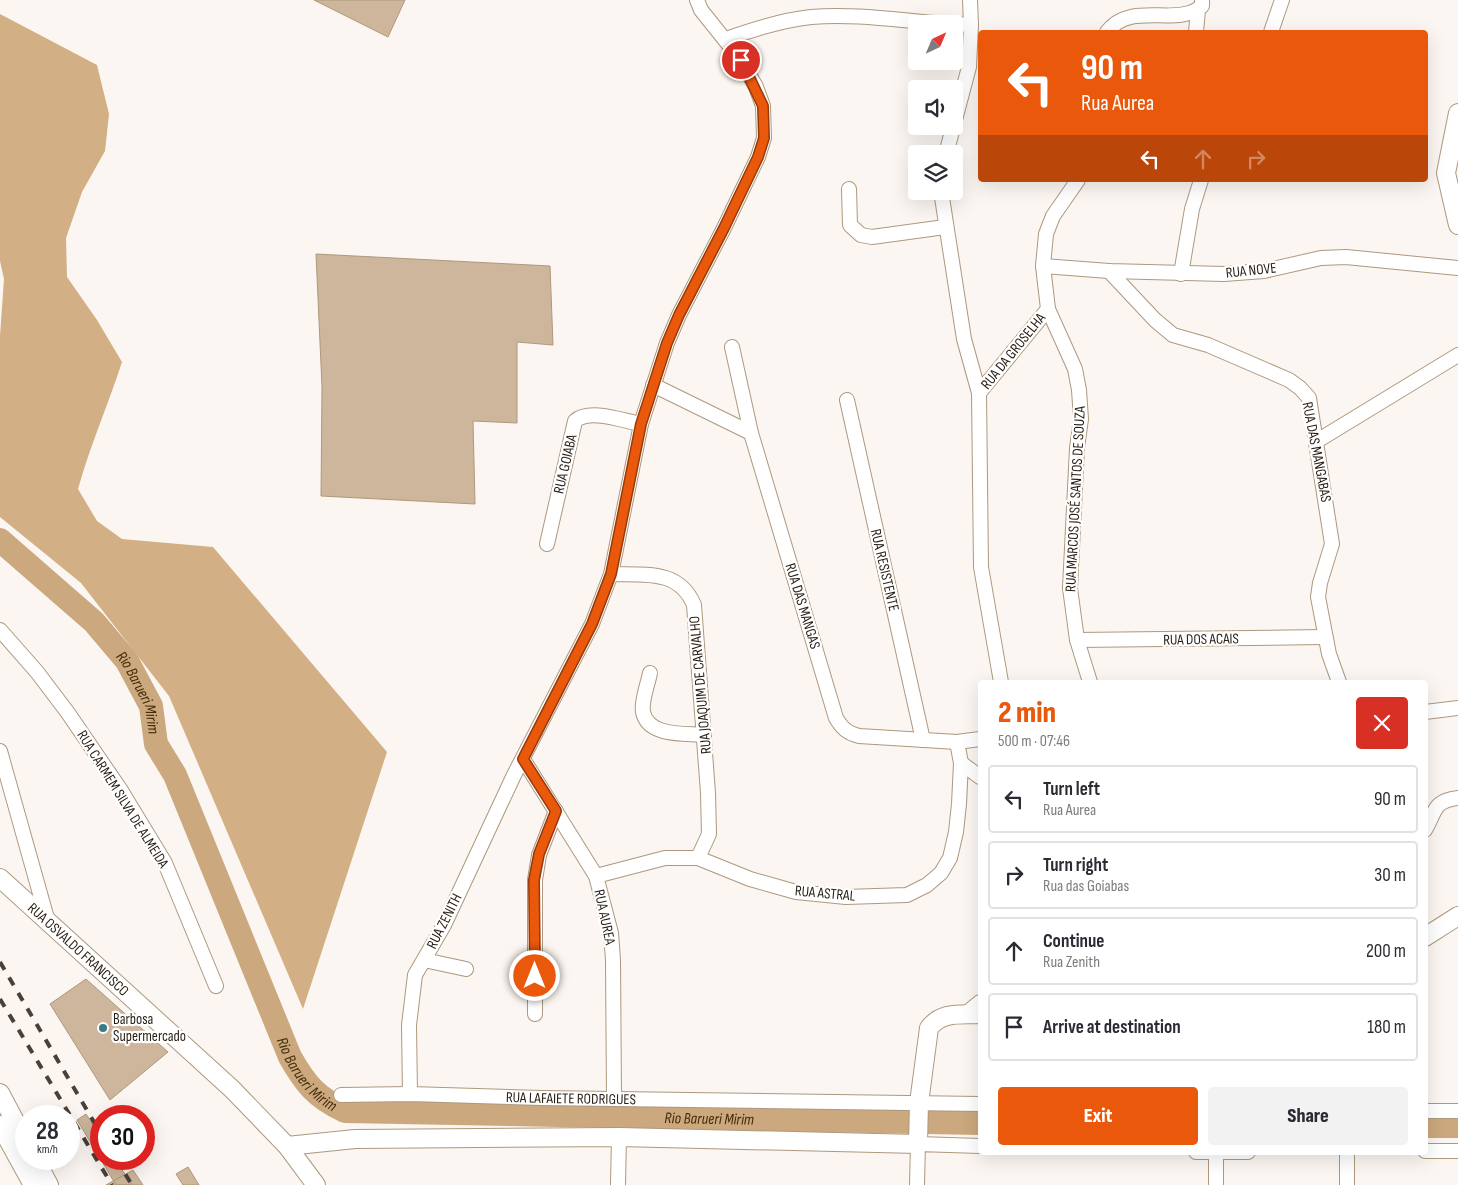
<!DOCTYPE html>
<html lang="en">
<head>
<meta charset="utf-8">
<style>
  :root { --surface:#fff; --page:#f2f2f3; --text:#2b2b33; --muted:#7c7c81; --line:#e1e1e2; --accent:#ea580c }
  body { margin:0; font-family:"Sofia Sans Condensed",sans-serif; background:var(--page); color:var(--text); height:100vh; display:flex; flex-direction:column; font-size:19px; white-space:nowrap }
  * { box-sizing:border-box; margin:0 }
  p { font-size:16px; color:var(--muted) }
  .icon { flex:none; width:28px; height:28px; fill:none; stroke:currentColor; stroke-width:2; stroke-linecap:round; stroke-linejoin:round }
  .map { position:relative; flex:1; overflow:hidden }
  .sheet { position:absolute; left:978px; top:680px; width:450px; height:475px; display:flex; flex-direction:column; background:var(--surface); border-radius:5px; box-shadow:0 5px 20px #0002 }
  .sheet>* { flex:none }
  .hud { position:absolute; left:978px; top:30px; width:450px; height:152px; border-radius:5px; box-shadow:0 5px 20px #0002; background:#ea580c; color:#fff; overflow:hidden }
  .needle { width:32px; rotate:44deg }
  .tools { position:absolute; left:908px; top:15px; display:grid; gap:10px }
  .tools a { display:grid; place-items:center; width:55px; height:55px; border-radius:5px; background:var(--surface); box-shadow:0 5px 20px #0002; font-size:25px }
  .speed { position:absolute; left:15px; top:1105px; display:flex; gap:10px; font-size:25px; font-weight:700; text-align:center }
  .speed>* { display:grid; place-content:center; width:65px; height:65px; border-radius:50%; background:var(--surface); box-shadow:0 5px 20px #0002; line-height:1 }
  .speed small { font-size:12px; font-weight:400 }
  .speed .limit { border:8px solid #d22; background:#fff; color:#111 }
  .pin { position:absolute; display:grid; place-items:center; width:42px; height:42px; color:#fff; margin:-21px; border:2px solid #fff; border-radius:50%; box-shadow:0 1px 5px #0007 }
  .me { position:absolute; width:55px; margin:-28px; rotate:0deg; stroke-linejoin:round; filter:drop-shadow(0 0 4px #0008) }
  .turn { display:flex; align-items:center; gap:18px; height:105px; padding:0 20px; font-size:22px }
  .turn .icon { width:65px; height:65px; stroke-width:2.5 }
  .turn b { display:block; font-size:35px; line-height:42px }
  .lanes { display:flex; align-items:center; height:48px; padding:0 20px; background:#0003; justify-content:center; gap:25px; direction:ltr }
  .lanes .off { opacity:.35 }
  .round { display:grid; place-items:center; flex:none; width:52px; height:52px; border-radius:5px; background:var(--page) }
  .headline { display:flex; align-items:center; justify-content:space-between; height:85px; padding:0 20px }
  h1 { font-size:30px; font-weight:800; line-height:38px; color:var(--accent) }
  .cta { display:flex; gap:10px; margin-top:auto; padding:10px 20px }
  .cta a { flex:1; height:58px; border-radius:5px; background:var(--accent); color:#fff; font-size:20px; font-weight:800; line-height:58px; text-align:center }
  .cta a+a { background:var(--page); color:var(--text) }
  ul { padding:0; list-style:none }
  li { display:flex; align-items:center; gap:15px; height:68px; margin:0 10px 8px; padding:0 10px; border:2px solid var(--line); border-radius:5px }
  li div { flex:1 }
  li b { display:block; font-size:19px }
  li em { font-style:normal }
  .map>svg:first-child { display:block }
</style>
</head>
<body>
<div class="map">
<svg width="1458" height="1185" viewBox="0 0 1458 1185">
  <rect width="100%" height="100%" fill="#fbf6f1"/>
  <path fill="#d2af84" d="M0 14 97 65 109 114 105 151 82 192 66 238 67 277 97 320 122 362C108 405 90 446 78 489L97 521 122 539 213 547 387 752 303 1009 169 696 81 583 0 517V336L4 279 0 261Z"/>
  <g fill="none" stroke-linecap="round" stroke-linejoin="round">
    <g stroke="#cba87e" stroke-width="24">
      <path id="s1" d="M0 540 94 622 127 661 151 706 156 744 175 775 290 1057C306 1085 316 1097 345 1111L980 1123"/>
      <path d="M1425 1126H1458"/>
    </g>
  </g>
  <path fill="#cdb69b" stroke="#ae987d" d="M314 0H405L388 37Z
    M316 254 550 266 553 345 517 342V423L473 421 475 504 321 496 322 387Z
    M86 979 168 1052 110 1100 50 1004Z
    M86 1114 101 1137V1159H115L132 1185H116L77 1120Z
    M188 1167 199 1185H183L176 1174Z
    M133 1170 143 1185H106Z"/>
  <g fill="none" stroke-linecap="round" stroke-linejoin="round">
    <defs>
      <g id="minor">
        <path d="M954 24 971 25"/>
        <path d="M1107 32C1131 0 1177 28 1202 6V0"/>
        <path d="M1196 32 1198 10"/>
        <path d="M1271 32 1282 0"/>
        <path d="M726 39C754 29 782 20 811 17 856 13 902 21 946 24"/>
        <path d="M946 154 969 67 971 25 970 0"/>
        <path d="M1078 180 1053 216 1046 234 1043 266 1048 309 1075 369 1079 390 1081 419 1077 448 1070 588 1077 640 1090 682"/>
        <path d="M849 189 850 225 861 235 872 237 945 227"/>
        <path d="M941 191 964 339 979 393 981 567 1001 682"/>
        <path d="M1043 266 1109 271 1224 274 1264 271 1321 258 1346 257 1458 268"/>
        <path d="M1109 271 1155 320 1173 335 1208 345 1289 380 1300 388 1309 398 1332 544 1320 583 1318 597 1329 654 1339 682"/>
        <path d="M1181 274 1192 209 1201 180"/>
        <path d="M732 347 751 433 836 718C842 728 847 733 859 736L957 742 980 739"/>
        <path d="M653 385 751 433"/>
        <path d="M979 393 1048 309"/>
        <path d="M847 400 923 740"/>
        <path d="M1317 441 1458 355"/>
        <path d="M547 544 575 421C590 408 623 421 641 424"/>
        <path d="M611 574C645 575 679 569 694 605L708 793 709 834 698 858"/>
        <path d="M0 630 37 672 68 713 120 789 165 863 216 986"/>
        <path d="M1077 640 1325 637"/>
        <path d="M650 673C648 684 641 701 643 712 648 737 685 733 704 735"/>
        <path d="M1425 712 1458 708"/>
        <path d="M0 751 48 922"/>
        <path d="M523 759 596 876 611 933 613 960 614 1098"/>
        <path d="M961 763 980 777"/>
        <path d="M1425 830C1436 811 1433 801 1458 798"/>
        <path d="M596 876 665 858H698L750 879 796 892 846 897 907 895 927 885 941 873 950 858 956 832 959 804 961 763 957 742"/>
        <path d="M424 960 466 969"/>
        <path d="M535 1014V880L539 855 556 811"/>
        <path d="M964 1015 980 1002"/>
        <path d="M410 1094 409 1025 415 975 444 925 514 775 592 624 611 574 641 424 667 343 679 315 724 228 758 157 764 138 763 106 756 87 741 60 701 10 697 0"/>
        <path id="s2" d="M341 1095 410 1094 541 1098 980 1104"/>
        <path d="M1425 1111H1458"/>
        <path d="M1425 1151H1458"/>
        <path d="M1196 1152H1248"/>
        <path d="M1347 1152V1185"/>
        <path d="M618 1185 619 1137"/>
        <path d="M917 1185 918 1144 980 1146"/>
        <path d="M1216 1185V1152"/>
      </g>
      <g id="major">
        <path d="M1458 113 1446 173 1458 225"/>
        <path id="s3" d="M0 878 232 1089 287 1146 316 1185"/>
        <path d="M1425 937 1458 916"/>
        <path d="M0 1093 26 1142"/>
        <path d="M0 1125 33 1185"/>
        <path d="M287 1146 355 1139 619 1137 918 1144 919 1103 929 1028C942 1011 960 1015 980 1014"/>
        <path d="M35 1159 49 1185"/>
      </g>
    </defs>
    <use href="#minor" stroke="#ae987e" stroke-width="16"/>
    <use href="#major" stroke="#ae987e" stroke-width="20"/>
    <use href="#minor" stroke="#fff" stroke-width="14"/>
    <use href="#major" stroke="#fff" stroke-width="18"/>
    <path stroke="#494137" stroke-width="4" stroke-dasharray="9 9" stroke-linecap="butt" d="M0 962 101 1134
      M0 999 112 1185
      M116 1159 132 1185"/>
  </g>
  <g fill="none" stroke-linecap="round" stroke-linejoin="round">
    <defs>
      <path id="route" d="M535 976 534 880 539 854 556 811 523 759 592 624 611 574 641 424 667 343 679 315 724 228 758 157 764 138 763 106 741 60"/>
    </defs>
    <use href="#route" stroke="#983908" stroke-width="12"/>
    <use href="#route" stroke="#ea580c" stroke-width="9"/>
  </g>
  <circle fill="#357c86" stroke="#fff" stroke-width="2" cx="103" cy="1028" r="5"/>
  <g text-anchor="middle" stroke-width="4.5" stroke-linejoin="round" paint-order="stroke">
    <g font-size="15" fill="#271e14" stroke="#fff">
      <text transform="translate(1251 270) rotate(-6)" y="5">RUA NOVE</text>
      <text transform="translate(1013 351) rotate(-51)" y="5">RUA DA GROSELHA</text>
      <text transform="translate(1317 452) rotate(79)" y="5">RUA DAS MANGABAS</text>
      <text transform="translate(565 464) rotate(-77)" y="5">RUA GOIABA</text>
      <text transform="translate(1075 499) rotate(-87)" y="5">RUA MARCOS JOSÉ SANTOS DE SOUZA</text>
      <text transform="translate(885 570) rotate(77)" y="5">RUA RESISTENTE</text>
      <text transform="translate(803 606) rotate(73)" y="5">RUA DAS MANGAS</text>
      <text transform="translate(1201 639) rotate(-1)" y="5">RUA DOS ACAIS</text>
      <text transform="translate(700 685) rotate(-95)" y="5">RUA JOAQUIM DE CARVALHO</text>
      <text transform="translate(123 799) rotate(58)" y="5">RUA CARMEM SILVA DE ALMEIDA</text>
      <text transform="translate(825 893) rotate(5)" y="5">RUA ASTRAL</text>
      <text transform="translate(605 917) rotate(78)" y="5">RUA AUREA</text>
      <text transform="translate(444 921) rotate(-63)" y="5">RUA ZENITH</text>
      <text dy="5" stroke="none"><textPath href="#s3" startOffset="106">RUA OSVALDO FRANCISCO</textPath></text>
      <text dy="5" stroke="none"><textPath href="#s2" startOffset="230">RUA LAFAIETE RODRIGUES</textPath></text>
    </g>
    <g font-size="15" fill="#271e14" stroke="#fff" text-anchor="start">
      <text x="113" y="1024">Barbosa<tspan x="113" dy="17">Supermercado</tspan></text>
    </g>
    <g font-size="16" font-style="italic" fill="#452c09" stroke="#fff">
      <text dy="6" stroke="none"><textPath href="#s1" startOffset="210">Rio Barueri Mirim</textPath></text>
      <text dy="6" stroke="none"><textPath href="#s1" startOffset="630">Rio Barueri Mirim</textPath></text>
      <text dy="6" stroke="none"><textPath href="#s1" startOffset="1049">Rio Barueri Mirim</textPath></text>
    </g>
  </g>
</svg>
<div class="tools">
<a><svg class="needle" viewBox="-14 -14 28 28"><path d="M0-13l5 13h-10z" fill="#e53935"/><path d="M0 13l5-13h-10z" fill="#7c7c81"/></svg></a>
<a><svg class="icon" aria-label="sound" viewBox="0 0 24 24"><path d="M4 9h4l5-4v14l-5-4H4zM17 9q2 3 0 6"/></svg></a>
<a><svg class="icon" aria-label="layers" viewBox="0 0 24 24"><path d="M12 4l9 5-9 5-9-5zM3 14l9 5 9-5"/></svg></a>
</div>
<div class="speed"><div>28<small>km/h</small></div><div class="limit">30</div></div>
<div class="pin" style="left:741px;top:60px;background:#d93025"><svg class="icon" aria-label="arrive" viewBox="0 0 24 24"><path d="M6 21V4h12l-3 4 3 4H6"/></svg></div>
<svg class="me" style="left:535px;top:976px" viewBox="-20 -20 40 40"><circle r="17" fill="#ea580c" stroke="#fff" stroke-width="3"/><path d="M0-11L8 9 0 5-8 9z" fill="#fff"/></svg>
<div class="hud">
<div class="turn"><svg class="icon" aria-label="left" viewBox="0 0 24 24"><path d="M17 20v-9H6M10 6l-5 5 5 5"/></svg><div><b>90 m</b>Rua Aurea</div></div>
<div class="lanes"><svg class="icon" aria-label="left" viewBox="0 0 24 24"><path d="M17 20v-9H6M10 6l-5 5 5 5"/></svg><svg class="icon off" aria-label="ahead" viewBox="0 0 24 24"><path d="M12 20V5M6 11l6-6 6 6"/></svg><svg class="icon off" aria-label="right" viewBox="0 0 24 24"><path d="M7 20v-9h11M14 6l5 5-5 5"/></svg></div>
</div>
<section class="sheet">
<div class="headline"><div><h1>2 min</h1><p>500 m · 07:46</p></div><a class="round" style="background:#d93025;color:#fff"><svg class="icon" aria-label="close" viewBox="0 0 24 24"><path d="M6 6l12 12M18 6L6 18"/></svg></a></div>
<ul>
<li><svg class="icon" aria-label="left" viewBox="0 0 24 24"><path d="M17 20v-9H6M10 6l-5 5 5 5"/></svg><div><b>Turn left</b><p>Rua Aurea</p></div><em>90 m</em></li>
<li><svg class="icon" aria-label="right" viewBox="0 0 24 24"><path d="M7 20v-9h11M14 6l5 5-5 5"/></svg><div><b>Turn right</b><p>Rua das Goiabas</p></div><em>30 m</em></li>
<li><svg class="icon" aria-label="ahead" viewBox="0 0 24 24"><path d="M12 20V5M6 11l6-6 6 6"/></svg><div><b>Continue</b><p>Rua Zenith</p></div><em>200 m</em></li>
<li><svg class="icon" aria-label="arrive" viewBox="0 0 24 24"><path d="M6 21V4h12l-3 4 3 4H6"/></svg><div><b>Arrive at destination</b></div><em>180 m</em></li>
</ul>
<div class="cta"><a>Exit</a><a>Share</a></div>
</section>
</div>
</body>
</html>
